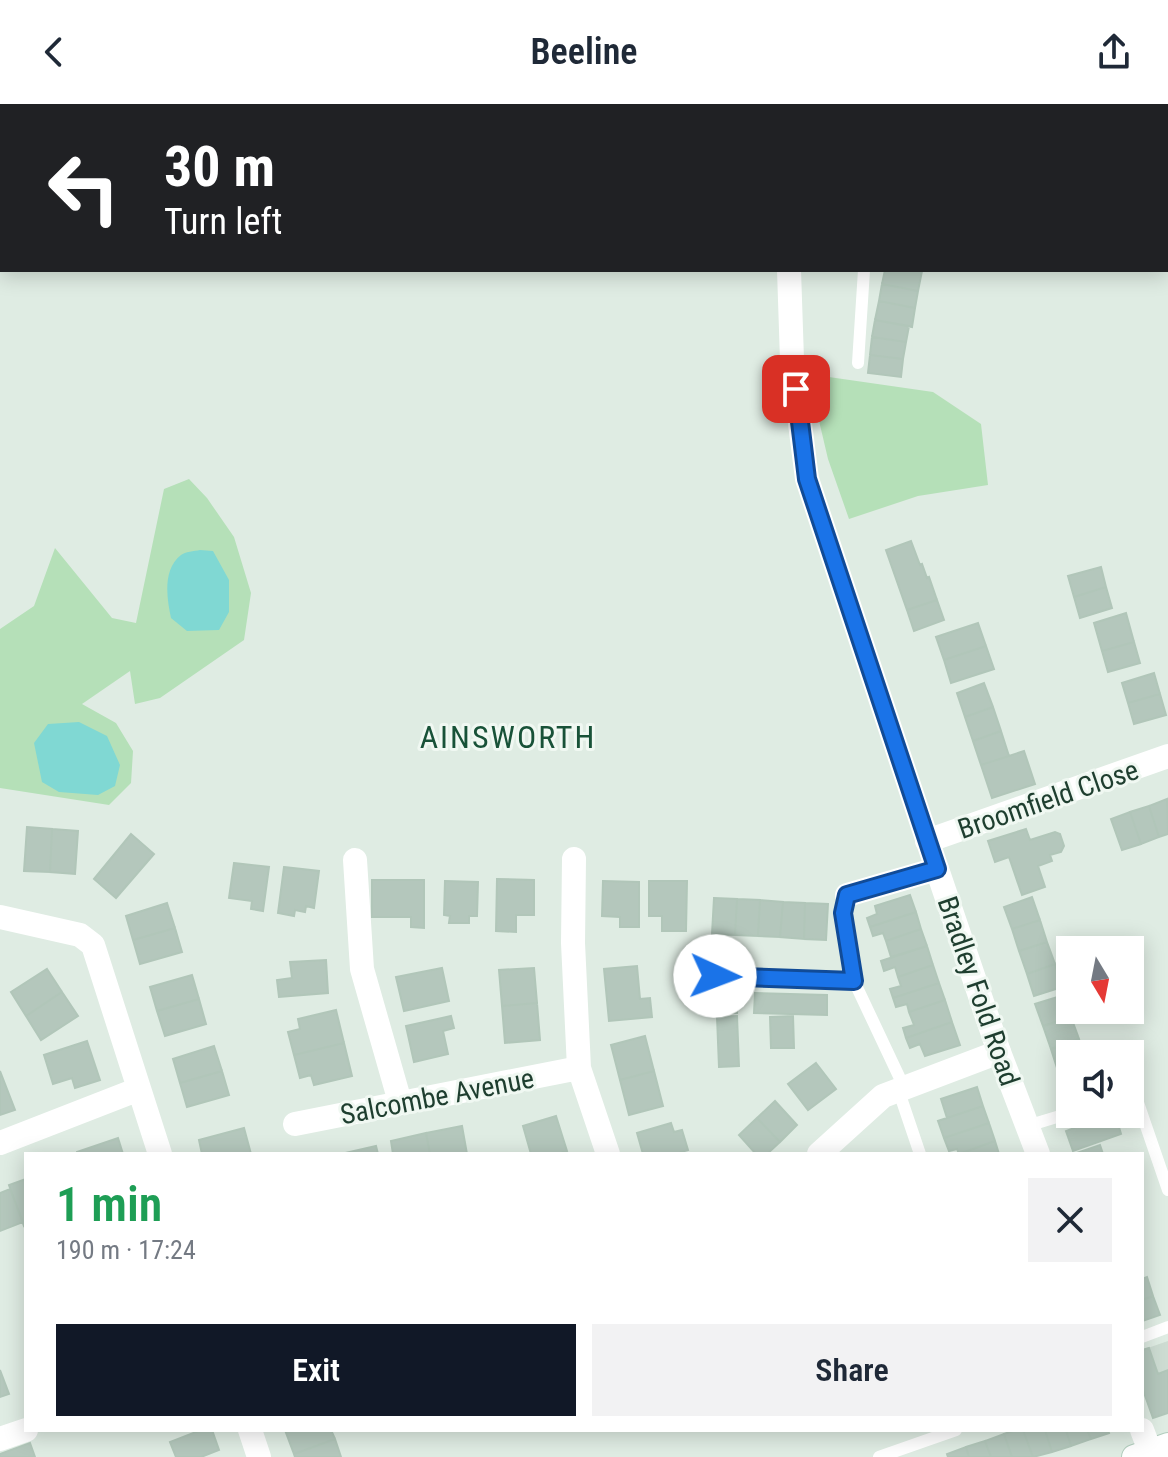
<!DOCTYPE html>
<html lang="en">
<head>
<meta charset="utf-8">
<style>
  :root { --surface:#fff; --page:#f2f2f3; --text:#1f2937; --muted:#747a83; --accent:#111827 }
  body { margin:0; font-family:"Roboto Condensed",sans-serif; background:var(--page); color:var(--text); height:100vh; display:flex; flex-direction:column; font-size:30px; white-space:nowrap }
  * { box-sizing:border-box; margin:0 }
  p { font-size:26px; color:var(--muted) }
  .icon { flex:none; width:44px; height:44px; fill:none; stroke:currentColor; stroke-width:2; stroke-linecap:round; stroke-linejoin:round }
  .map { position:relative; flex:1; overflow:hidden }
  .details { position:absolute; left:24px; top:1048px; width:1120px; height:280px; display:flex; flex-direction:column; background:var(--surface); border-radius:0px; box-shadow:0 4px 20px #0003 }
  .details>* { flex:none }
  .banner { position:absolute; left:0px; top:0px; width:1168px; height:168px; box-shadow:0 4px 20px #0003; background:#202124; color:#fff; overflow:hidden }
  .needle { width:52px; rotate:170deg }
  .tools { position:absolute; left:1056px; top:832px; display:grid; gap:16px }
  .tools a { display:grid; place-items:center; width:88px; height:88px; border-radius:0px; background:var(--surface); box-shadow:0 4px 20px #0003; font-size:40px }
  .pin { position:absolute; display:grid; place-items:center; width:68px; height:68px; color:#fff; margin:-34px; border-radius:16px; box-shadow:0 4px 12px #0006 }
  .me { position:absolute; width:88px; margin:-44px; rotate:92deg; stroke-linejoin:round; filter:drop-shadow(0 0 6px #0008) }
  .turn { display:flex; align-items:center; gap:28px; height:168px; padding:0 32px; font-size:36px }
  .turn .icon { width:104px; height:104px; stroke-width:2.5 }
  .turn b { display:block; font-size:56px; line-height:68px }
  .round { display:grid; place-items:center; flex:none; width:84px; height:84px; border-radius:0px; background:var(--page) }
  .headline { display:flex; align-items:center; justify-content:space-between; height:136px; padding:0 32px }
  h1 { font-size:48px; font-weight:600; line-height:60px; color:#1e9e55 }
  .button { display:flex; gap:16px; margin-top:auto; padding:16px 32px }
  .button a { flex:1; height:92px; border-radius:0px; background:var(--accent); color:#fff; font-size:32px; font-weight:600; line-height:92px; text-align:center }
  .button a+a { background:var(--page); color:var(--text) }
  header { display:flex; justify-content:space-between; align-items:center; height:104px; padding:0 32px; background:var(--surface); font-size:36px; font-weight:600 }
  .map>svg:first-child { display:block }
</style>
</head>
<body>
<header><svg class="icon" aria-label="back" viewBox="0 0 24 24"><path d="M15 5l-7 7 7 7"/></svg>Beeline<svg class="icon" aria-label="share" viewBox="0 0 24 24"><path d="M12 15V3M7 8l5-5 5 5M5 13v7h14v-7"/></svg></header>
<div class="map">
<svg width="1168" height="1353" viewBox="0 0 1168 1353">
  <rect width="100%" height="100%" fill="#dfece3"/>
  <path fill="#cddcd2" d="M1168 1237V1309L1153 1314 1142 1283V1246Z"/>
  <path fill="#b5e0b8" d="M808 270 933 288 981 320 988 381 918 392 849 415 828 355Z
    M189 375 207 394 234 433 251 489 244 536 160 594 135 600 130 567 82 600 116 619 133 647 131 679 109 701 0 684V525L34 502 55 444 112 514 136 519 164 385Z"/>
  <path fill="#80d8d3" d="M200 446 213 447 229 476V508L219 526 187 527 171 514C167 495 162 466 181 451 185 448 194 447 200 446Z
    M79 618 107 632 120 661 115 682 98 691 59 688 42 678 34 639 48 620Z"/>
  <path fill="#b4c7bc" stroke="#b1c6b9" stroke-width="2" d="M885 166 922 167 918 187 882 180Z
    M882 180 918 187 915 204 879 197Z
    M879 197 915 204 912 223 875 216Z
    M875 216 909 222 906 238 872 233Z
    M872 233 906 238 903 255 870 251Z
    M870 251 903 255 901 273 868 269Z
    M911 437 920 461 922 460 927 474 929 473 937 496 907 506 886 446Z
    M1101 463 1106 483 1074 493 1068 472Z
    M1106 483 1112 504 1080 514 1074 493Z
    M937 496 944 516 914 527 907 506Z
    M1126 509 1134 538 1102 547 1094 519Z
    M978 519 986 542 944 556 936 533Z
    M1134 538 1140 559 1108 568 1102 547Z
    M986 542 994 565 951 579 944 556Z
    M1154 569 1160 590 1128 599 1122 579Z
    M984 579 993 603 965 613 957 589Z
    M1160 590 1166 611 1134 620 1128 599Z
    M993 603 1001 627 973 637 965 613Z
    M1001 627 1009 652 981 661 973 637Z
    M1024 647 1035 680 992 694 981 661Z
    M1167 695 1168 730 1159 733 1149 702Z
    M1149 702 1159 733 1141 740 1130 708Z
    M1130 708 1141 740 1122 746 1111 715Z
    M27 723 52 725 50 768 24 767Z
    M52 725 78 727 75 770 50 768Z
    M1026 725 1030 736 1055 728 1060 730 1064 742 1061 748 1050 751 1052 757 1038 762 1045 783 1022 791 1009 753 995 758 988 737Z
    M131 730 154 750 116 794 94 775Z
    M234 759 269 763 263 807 251 805 252 797 229 794Z
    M284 763 319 767 314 804 306 802 305 808 295 806 294 812 278 809Z
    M497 775 534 776V811H516V828L496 827Z
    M372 776H424V824L411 823V813H372Z
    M445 777 478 778 477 812H469V819H449L450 812 444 811Z
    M603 777 639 778V823H620V813L602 812Z
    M649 777H687L686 827H662V812H649Z
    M910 791 916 808 870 823 867 814 877 810 875 802Z
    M1032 793 1040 816 1012 825 1004 803Z
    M714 794 737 795 735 831 712 830Z
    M737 795 760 796 758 832 735 831Z
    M760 796 783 798 780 833 758 832Z
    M783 798 805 799 804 835 780 833Z
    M167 799 175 824 133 836 126 812Z
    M805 799 828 800 826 836 804 835Z
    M916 808 921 825 886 837 883 829 873 832 870 823Z
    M1040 816 1047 838 1019 847 1012 825Z
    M175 824 182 848 140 860 133 836Z
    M921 825 927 842 891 853 886 837Z
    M1047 838 1055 860 1027 870 1019 847Z
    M927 842 933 861 898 873 895 863 884 867 881 857Z
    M326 856 328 889 279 893 277 876 292 874 290 858Z
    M1055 860 1062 883 1034 892 1027 870Z
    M933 861 939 879 893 894 890 885 901 882 898 873Z
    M637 862 640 895 650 894 652 913 609 917 604 865Z
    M442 864 449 897 404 907 396 873Z
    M534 864 537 899 502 902 499 866Z
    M47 865 62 888 26 912 11 888Z
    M192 871 199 895 157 907 150 883Z
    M939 879 945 896 909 908 907 900 896 903 893 894Z
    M705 887H738L737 909 705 908Z
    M62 888 78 912 41 936 26 912Z
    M755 889 827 891V911L754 909Z
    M1064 891 1071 913 1043 922 1035 900Z
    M199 895 206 920 165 932 157 907Z
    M945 896 952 918 906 934 903 924 914 921 909 908Z
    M537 899 540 936 505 939 502 902Z
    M336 906 344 939 294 951 288 928 300 925 298 915Z
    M451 912 454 924 443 927 448 950 414 958 406 922Z
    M737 912 739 962 719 963 717 913Z
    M793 912 794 944H771L770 913Z
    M1071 913 1079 935 1051 945 1043 922Z
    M952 918 960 941 925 952 920 940 910 944 906 934Z
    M645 932 654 967 620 976 611 941Z
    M1079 935 1084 950H1070V963L1058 967 1051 945Z
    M87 937 100 976 75 984 72 974 53 980 44 951Z
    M344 939 352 972 314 981 311 971 300 974 294 951Z
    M214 942 222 967 180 979 173 955Z
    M816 959 836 985 808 1006 788 980Z
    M1070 963V988L1066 990 1058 967Z
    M0 967 15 1006 0 1011Z
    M222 967 229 991 187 1003 180 979Z
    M654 967 663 1002 629 1011 620 976Z
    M977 983 983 1002 947 1014 941 995Z
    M775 997 797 1021 780 1038 757 1014Z
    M983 1002 989 1019 944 1034 938 1017Z
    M1112 1010H1115L1121 1030 1073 1047 1066 1027Z
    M556 1012 567 1047 557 1050H531L523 1022Z
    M757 1014 780 1038 767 1050H756L739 1031Z
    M671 1019 674 1028 682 1026 688 1046 681 1048 682 1050H643L637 1029Z
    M989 1019 995 1037 959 1050 957 1045 949 1047 944 1034Z
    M462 1022 467 1050H430L426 1029Z
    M244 1024 251 1050H202L199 1036Z
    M426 1029 430 1050H393L391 1037Z
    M118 1034 123 1050H77V1048Z
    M995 1037 999 1050H957H959Z
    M1100 1041 1103 1050H1074Z
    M376 1042 378 1050H341Z
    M26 1075V1121L24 1122 9 1081Z
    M10 1085 23 1118 0 1127V1089Z
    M1147 1173 1153 1192 1142 1196V1175Z
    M1153 1192 1160 1211 1142 1217V1196Z
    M1149 1244 1158 1270 1168 1266V1309L1153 1314 1142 1283V1246Z
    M0 1266 9 1290 0 1293Z
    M201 1326H212L219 1346 201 1353H176L170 1338Z
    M285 1326H331L335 1335 294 1350Z
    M1016 1326H1023L1033 1353H1012L1004 1330Z
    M1023 1326H1045L1052 1348 1033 1353Z
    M1045 1326H1066L1071 1342 1052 1348Z
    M1066 1326H1087L1091 1335 1071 1342Z
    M1087 1326H1108L1109 1329 1091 1335Z
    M1004 1330 1012 1353H991L985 1337Z
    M335 1335 341 1353H295L294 1350Z
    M985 1337 991 1353H969L966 1343Z
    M30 1339 35 1353H0V1350Z
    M966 1343 969 1353H948L947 1350Z"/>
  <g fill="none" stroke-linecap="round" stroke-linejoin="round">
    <defs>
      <path id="secondary" d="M1134 1353 1168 1341"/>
    </defs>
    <use href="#secondary" stroke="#b1cdbd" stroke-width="26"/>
    <path stroke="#fff" stroke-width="12" d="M858 259 864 166
      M847 791 843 809 854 877 904 983
      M715 872 854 877
      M898 985 920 1050
      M1130 991 1135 990 1168 1086
      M1027 1022 1070 1009
      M1142 1233 1168 1223
      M879 1353 956 1326"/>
    <path stroke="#fff" stroke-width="24" d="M927 737 1168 652
      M574 755 573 839 579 964 608 1050
      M355 756 362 865 400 998
      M847 791 937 765
      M0 813 80 831 93 841 160 1050
      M295 1020 579 964
      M0 1039 139 985
      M819 1050 883 992 999 948
      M250 1326 259 1353
      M0 1335 26 1326"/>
    <path stroke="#fff" stroke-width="24" d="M787 0V2
      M789 166 792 256 807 375 937 765 999 948 1038 1050
      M1142 1326 1150 1347"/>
    <use href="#secondary" stroke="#fff" stroke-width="24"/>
  </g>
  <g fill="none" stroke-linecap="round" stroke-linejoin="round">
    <defs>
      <path id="route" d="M715 872 854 877 843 809 847 791 937 765 807 375 796 285"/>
    </defs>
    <use href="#route" stroke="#114b97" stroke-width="20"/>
    <use href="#route" stroke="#1a73e8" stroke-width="14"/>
  </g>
  <g text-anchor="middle" stroke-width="6" stroke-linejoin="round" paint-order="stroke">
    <g font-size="28" fill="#1e3e2f" stroke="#f0f8f2">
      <text transform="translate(1048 695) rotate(-19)" y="10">Broomfield Close</text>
      <text transform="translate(979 887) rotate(71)" y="10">Bradley Fold Road</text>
      <text transform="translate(437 992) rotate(-11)" y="10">Salcombe Avenue</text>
    </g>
    <g font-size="32" letter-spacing="2" fill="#185238" stroke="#f0f8f2">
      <text x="508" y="644">AINSWORTH</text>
    </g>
  </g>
</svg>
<div class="tools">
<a><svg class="needle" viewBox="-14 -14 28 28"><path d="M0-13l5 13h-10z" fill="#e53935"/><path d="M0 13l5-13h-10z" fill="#747a83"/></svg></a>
<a><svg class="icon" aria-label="sound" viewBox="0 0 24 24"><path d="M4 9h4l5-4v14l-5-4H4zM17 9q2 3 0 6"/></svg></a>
</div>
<div class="pin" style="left:796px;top:285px;background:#d93025"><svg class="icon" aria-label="arrive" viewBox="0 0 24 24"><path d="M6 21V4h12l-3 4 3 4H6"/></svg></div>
<svg class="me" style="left:715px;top:872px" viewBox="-20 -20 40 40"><circle r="19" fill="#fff"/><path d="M0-13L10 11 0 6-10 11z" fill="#1a73e8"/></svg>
<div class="banner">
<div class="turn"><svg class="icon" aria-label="left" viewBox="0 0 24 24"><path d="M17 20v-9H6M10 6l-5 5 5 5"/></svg><div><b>30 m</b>Turn left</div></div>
</div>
<section class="details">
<div class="headline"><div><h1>1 min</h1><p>190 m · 17:24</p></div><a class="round"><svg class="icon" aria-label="close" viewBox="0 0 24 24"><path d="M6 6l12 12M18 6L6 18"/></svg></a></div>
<div class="button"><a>Exit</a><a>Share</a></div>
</section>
</div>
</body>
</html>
